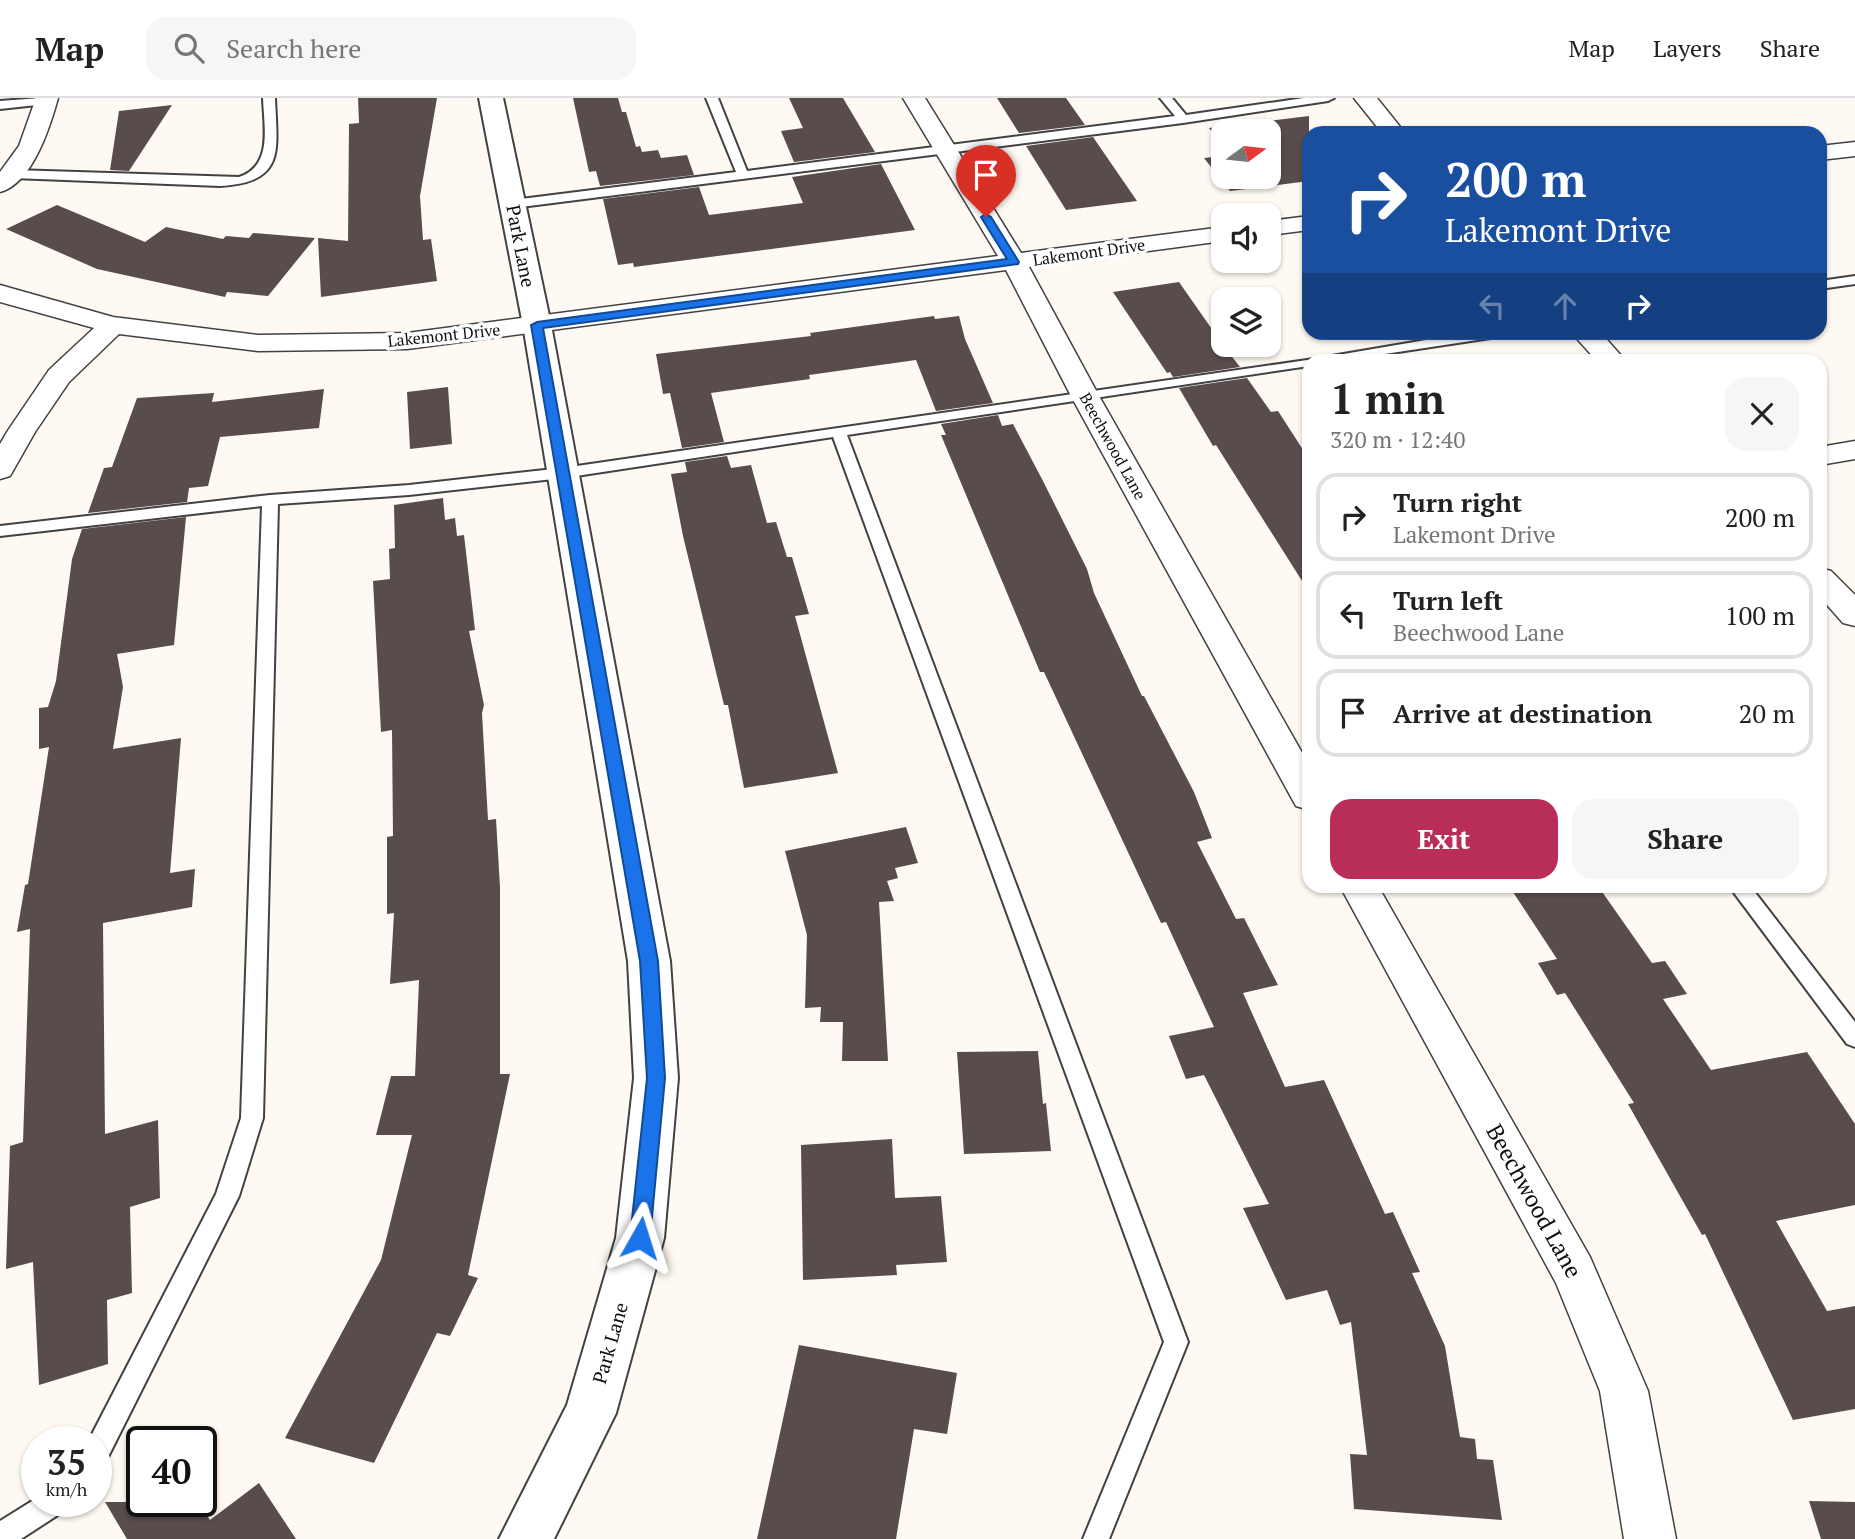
<!DOCTYPE html>
<html lang="en">
<head>
<meta charset="utf-8">
<style>
  :root { --surface:#fff; --page:#f6f6f6; --text:#222; --muted:#767676; --line:#e0e0e0; --accent:#b92d59 }
  body { margin:0; font-family:"PT Serif",serif; background:var(--page); color:var(--text); height:100vh; display:flex; flex-direction:column; font-size:26px; white-space:nowrap }
  * { box-sizing:border-box; margin:0 }
  p { font-size:23px; color:var(--muted) }
  .icon { flex:none; width:38px; height:38px; fill:none; stroke:currentColor; stroke-width:2; stroke-linecap:round; stroke-linejoin:round }
  .map { position:relative; flex:1; overflow:hidden }
  .sheet { position:absolute; left:1302px; top:256px; width:525px; height:539px; display:flex; flex-direction:column; background:var(--surface); border-radius:21px; box-shadow:0 2px 5px #0004 }
  .sheet>* { flex:none }
  .banner { position:absolute; left:1302px; top:28px; width:525px; height:214px; border-radius:21px; box-shadow:0 2px 5px #0004; background:#1a4fa0; color:#fff; overflow:hidden }
  .needle { width:46px; rotate:75deg }
  .fabs { position:absolute; left:1211px; top:21px; display:grid; gap:14px }
  .fabs a { display:grid; place-items:center; width:70px; height:70px; border-radius:14px; background:var(--surface); box-shadow:0 2px 5px #0004; font-size:35px }
  .speed { position:absolute; left:21px; top:1328px; display:flex; gap:14px; font-size:35px; font-weight:700; text-align:center }
  .speed>* { display:grid; place-content:center; width:91px; height:91px; border-radius:50%; background:var(--surface); box-shadow:0 2px 5px #0004; line-height:1 }
  .speed small { font-size:18px; font-weight:400 }
  .speed .limit { border:4px solid #111; border-radius:10px; background:#fff; color:#111 }
  .pin { position:absolute; display:grid; place-items:center; width:60px; height:60px; color:#fff; margin:-72px -30px; border-radius:50% 50% 50% 0; rotate:-45deg; box-shadow:0 0 7px #0007 }
  .pin .icon { rotate:45deg }
  .me { position:absolute; width:77px; margin:-38px; rotate:6deg; stroke-linejoin:round; filter:drop-shadow(0 0 5px #0008) }
  .turn { display:flex; align-items:center; gap:24px; height:147px; padding:0 28px; font-size:32px }
  .turn .icon { width:91px; height:91px; stroke-width:2.5 }
  .turn b { display:block; font-size:49px; line-height:60px }
  .lanes { display:flex; align-items:center; height:66px; padding:0 28px; background:#0003; justify-content:center; gap:35px; direction:ltr }
  .lanes .off { opacity:.35 }
  .round { display:grid; place-items:center; flex:none; width:74px; height:74px; border-radius:21px; background:var(--page) }
  .overview { display:flex; align-items:center; justify-content:space-between; height:119px; padding:0 28px }
  h1 { font-size:42px; font-weight:700; line-height:52px }
  .button { display:flex; gap:14px; margin-top:auto; padding:14px 28px }
  .button a { flex:1; height:80px; border-radius:21px; background:var(--accent); color:#fff; font-size:28px; font-weight:700; line-height:80px; text-align:center }
  .button a+a { background:var(--page); color:var(--text) }
  ul { padding:0; list-style:none }
  li { display:flex; align-items:center; gap:21px; height:88px; margin:0 14px 10px; padding:0 14px; border:4px solid var(--line); border-radius:21px }
  li div { flex:1 }
  li b { display:block; font-size:26px }
  li em { font-style:normal }
  header { display:flex; align-items:center; gap:42px; box-sizing:border-box; height:98px; padding:0 35px; background:var(--surface); border-bottom:2px solid var(--line) }
  header strong { font-size:33px }
  nav { display:flex; gap:38px; margin-inline-start:auto; font-size:24px }
  .search { width:490px; height:63px; background:var(--page); display:flex; align-items:center; gap:18px; box-sizing:border-box; padding:0 24px; border-radius:21px; color:var(--muted); font-size:26px }
  .map>svg:first-child { display:block }
</style>
</head>
<body>
<header>
<strong>Map</strong>
<div class="search"><svg class="icon" aria-label="search" viewBox="0 0 24 24"><circle cx="10" cy="10" r="6"/><path d="M15 15l6 6"/></svg>Search here</div>
<nav><a>Map</a><a>Layers</a><a>Share</a></nav>
</header>
<div class="map">
<svg width="1855" height="1441" viewBox="0 0 1855 1441">
  <rect width="100%" height="100%" fill="#fef9f2"/>
  <path fill="#584d4c" d="M358 0H437L420 98 423 142 431 141 437 183 321 199 318 140 348 143 349 26 359 25Z
    M573 0H618L622 14H626L636 49 640 48 642 54 658 52 661 60 687 57 694 77 600 88 596 73 589 74Z
    M789 0H843L875 54 794 64 781 33 803 30Z
    M997 0H1066L1085 27 1019 35Z
    M172 7 129 73 110 72 119 13Z
    M1309 18V83L1230 93 1204 60 1223 58V79H1269V33H1223V48L1209 30Z
    M1093 39 1137 103 1066 112 1026 48Z
    M881 66 915 132 634 169 633 165 618 167 603 101 699 89 709 117 803 105 792 79Z
    M57 107 145 144 166 129 223 141 226 138 249 140 253 135 315 140 268 198 227 194 225 199 97 171 6 131Z
    M1179 184 1223 247 1240 269 1173 279 1170 274 1167 275 1113 194Z
    M934 218 935 221 959 218 965 241 993 305 936 313 916 262 809 277 810 281 711 295 724 344 682 350 670 295 663 296 656 256 811 238 810 235Z
    M1247 280 1271 314 1278 313 1309 361V494L1216 347 1213 348 1179 290Z
    M448 289 452 346 410 351 407 294Z
    M324 291 319 330 220 339 208 388 189 390 187 404 88 415 104 370 112 369 137 300 214 295 212 304Z
    M998 317 1002 328 1013 326 1043 383 1087 471 1094 495 1142 598H1144L1194 694 1212 740 1197 744 1236 821 1244 820 1278 887 1243 895 1285 989 1324 982 1385 1116 1393 1114 1420 1174 1412 1175 1445 1248 1460 1339 1475 1341 1477 1361 1493 1362 1502 1422 1354 1411 1350 1356 1367 1357 1351 1224 1340 1227 1327 1192 1286 1202 1243 1110 1269 1106 1204 977 1186 981 1169 938 1214 929 1166 824 1161 825 1044 574H1040L941 337H946L941 326Z
    M727 358 731 370 751 367 767 425 776 424 787 459H792L809 516 795 518 838 675 744 690 728 607H724L683 438 671 376 687 374 685 364Z
    M443 400 445 422 455 420 457 438 464 437 475 532 469 533 484 607 482 615 488 722 496 721 500 789V976H510L468 1177 478 1180 450 1238 437 1235 374 1365 285 1340 381 1162 412 1037H376L391 978H415L419 882 390 886 394 815 387 816V739L393 738 392 632 381 634 373 483 390 481 389 451 395 450 394 407Z
    M186 419 174 547 117 556 123 589 113 651 181 640 170 775 195 771 192 809 103 825 105 1036 158 1022 160 1100 130 1109 132 1195 107 1202 108 1266 39 1287 33 1164 6 1171 10 1048 23 1044 30 831 17 834 25 787 28 786 49 649 39 651V610L48 609 56 583 72 461 82 431Z
    M906 729 918 765 895 770 898 780 887 783 894 803 879 804 888 963H842L843 924H820L821 909 805 910 807 837 785 753Z
    M1509 788H1598L1652 865 1665 863 1687 896 1663 901 1711 972 1807 954 1855 1026V1107L1776 1123 1827 1213 1855 1208V1311L1793 1322 1705 1136 1702 1137 1628 1006 1634 1005 1565 895 1557 897 1538 865 1557 861Z
    M1038 953 1043 1006 1046 1005 1051 1053 964 1056 957 954Z
    M892 1041 895 1100 941 1098 947 1164 896 1167 897 1177 803 1182 801 1047Z
    M799 1247 957 1275 947 1336 914 1331 896 1441H757Z
    M259 1385 296 1441H127L105 1404H198L210 1422Z
    M1809 1403 1855 1404V1441H1821Z"/>
  <g fill="none" stroke-linecap="round" stroke-linejoin="round">
    <defs>
      <path id="service" d="M40 0 52 3 46 6 0 11V3Z
        M263 0H275C277 53 286 84 220 88L13 80 7 76 13 72 239 79C273 68 264 29 263 0Z
        M706 0H718L747 73 1175 18 1160 0H1172L1186 17 1304 0H1334L1328 3 1183 25 513 110 507 106 513 102 736 74Z
        M1855 178V186L1820 191V183Z
        M1473 234H1511L1504 238 1345 262H1309V268L847 337 1188 1244 1109 1441H1083L1164 1244 833 339 563 380 409 397 278 406 263 1020 239 1098 105 1365 96 1369V1344H88L216 1096 241 1020 262 408 0 438V428L270 397 409 387 563 370 1314 261Z
        M1729 788H1750L1855 924V949L1847 946Z
        M37 1400V1404H68L64 1413 21 1441H0V1423Z"/>
      <path id="minor" d="M36 0H58C50 29 32 86 0 94V74L19 48Z
        M903 0H925L1021 155 1223 129V143L1029 169 1099 298 1309 667V712L1296 708 1291 699 1071 298 1006 172 407 251 258 253 119 236 69 284 35 334 10 378 0 381V346L7 334 49 272 94 230 0 204V187L113 219 258 237 407 235 998 158Z
        M1354 0H1377L1405 35H1382Z
        M1855 44V58L1820 62V48Z
        M1309 118V132L1269 137V123Z
        M1571 234H1600L1625 262H1596Z
        M1855 343V361L1820 367V349Z
        M1820 470 1831 473 1855 497V528L1843 525 1820 499Z
        M1340 788H1378L1590 1159 1648 1293 1676 1441H1624L1600 1293 1556 1185Z"/>
      <path id="tertiary" d="M479 0H503L551 227 670 863 678 980 664 1140 616 1315 554 1441H499L567 1307 616 1140 634 980 628 863 523 227Z"/>
    </defs>
    <use href="#service" stroke="#424242" stroke-width="4"/>
    <use href="#minor" stroke="#424242" stroke-width="3"/>
    <use href="#tertiary" stroke="#424242" stroke-width="4"/>
    <use href="#service" fill="#fff" fill-rule="evenodd"/>
    <use href="#minor" fill="#fff" fill-rule="evenodd"/>
    <use href="#tertiary" fill="#fff" fill-rule="evenodd"/>
  </g>
  <path fill="#1a73e8" stroke="#114b97" stroke-width="2" d="M986 116 991 119 1019 164 1018 166 543 230 658 863 665 980 650 1140 647 1146 640 1149 633 1146 630 1140 647 980 640 863 531 227 537 224 1007 161 981 119Z"/>
  <g text-anchor="middle" stroke-width="7" stroke-linejoin="round" paint-order="stroke">
    <g font-size="16" fill="#0f0f0f" stroke="#fff">
      <text transform="translate(1089 154) rotate(-8)" y="6">Lakemont Drive</text>
      <text transform="translate(444 237) rotate(-6)" y="6">Lakemont Drive</text>
      <text transform="translate(1113 348) rotate(61)" y="6">Beechwood Lane</text>
    </g>
    <g font-size="19" fill="#0f0f0f" stroke="#fff">
      <text transform="translate(521 148) rotate(79)" y="7">Park Lane</text>
      <text transform="translate(610 1245) rotate(-74)" y="7">Park Lane</text>
    </g>
    <g font-size="23" fill="#0f0f0f" stroke="#fff">
      <text transform="translate(1534 1103) rotate(61)" y="8">Beechwood Lane</text>
    </g>
  </g>
</svg>
<div class="fabs">
<a><svg class="needle" viewBox="-14 -14 28 28"><path d="M0-13l5 13h-10z" fill="#e53935"/><path d="M0 13l5-13h-10z" fill="#767676"/></svg></a>
<a><svg class="icon" aria-label="sound" viewBox="0 0 24 24"><path d="M4 9h4l5-4v14l-5-4H4zM17 9q2 3 0 6"/></svg></a>
<a><svg class="icon" aria-label="layers" viewBox="0 0 24 24"><path d="M12 4l9 5-9 5-9-5zM3 14l9 5 9-5"/></svg></a>
</div>
<div class="speed"><div>35<small>km/h</small></div><div class="limit">40</div></div>
<div class="pin" style="left:986px;top:119px;background:#d93025"><svg class="icon" aria-label="arrive" viewBox="0 0 24 24"><path d="M6 21V4h12l-3 4 3 4H6"/></svg></div>
<svg class="me" style="left:640px;top:1140px" viewBox="-20 -20 40 40"><path d="M0-17L14 15 0 8-14 15z" fill="#1a73e8" stroke="#fff" stroke-width="4"/></svg>
<div class="banner">
<div class="turn"><svg class="icon" aria-label="right" viewBox="0 0 24 24"><path d="M7 20v-9h11M14 6l5 5-5 5"/></svg><div><b>200 m</b>Lakemont Drive</div></div>
<div class="lanes"><svg class="icon off" aria-label="left" viewBox="0 0 24 24"><path d="M17 20v-9H6M10 6l-5 5 5 5"/></svg><svg class="icon off" aria-label="ahead" viewBox="0 0 24 24"><path d="M12 20V5M6 11l6-6 6 6"/></svg><svg class="icon" aria-label="right" viewBox="0 0 24 24"><path d="M7 20v-9h11M14 6l5 5-5 5"/></svg></div>
</div>
<section class="sheet">
<div class="overview"><div><h1>1 min</h1><p>320 m · 12:40</p></div><a class="round"><svg class="icon" aria-label="close" viewBox="0 0 24 24"><path d="M6 6l12 12M18 6L6 18"/></svg></a></div>
<ul>
<li><svg class="icon" aria-label="right" viewBox="0 0 24 24"><path d="M7 20v-9h11M14 6l5 5-5 5"/></svg><div><b>Turn right</b><p>Lakemont Drive</p></div><em>200 m</em></li>
<li><svg class="icon" aria-label="left" viewBox="0 0 24 24"><path d="M17 20v-9H6M10 6l-5 5 5 5"/></svg><div><b>Turn left</b><p>Beechwood Lane</p></div><em>100 m</em></li>
<li><svg class="icon" aria-label="arrive" viewBox="0 0 24 24"><path d="M6 21V4h12l-3 4 3 4H6"/></svg><div><b>Arrive at destination</b></div><em>20 m</em></li>
</ul>
<div class="button"><a>Exit</a><a>Share</a></div>
</section>
</div>
</body>
</html>
